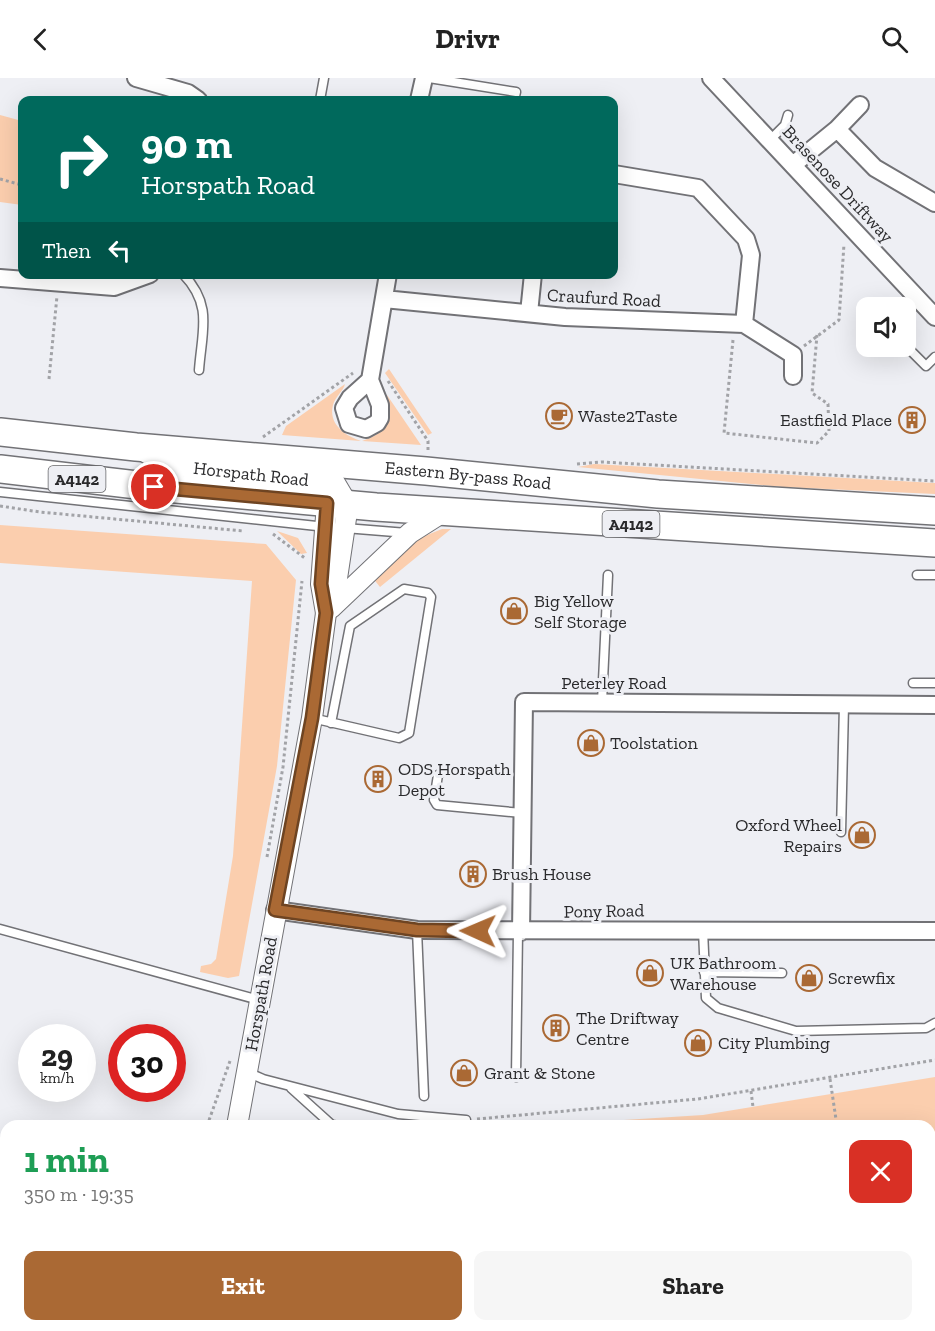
<!DOCTYPE html>
<html lang="en">
<head>
<meta charset="utf-8">
<style>
  :root { --surface:#fff; --page:#f6f6f6; --text:#222; --muted:#767676; --accent:#aa6934 }
  body { margin:0; font-family:"Zilla Slab",serif; background:var(--page); color:var(--text); height:100vh; display:flex; flex-direction:column; font-size:22px; white-space:nowrap }
  * { box-sizing:border-box; margin:0 }
  p { font-size:20px; color:var(--muted) }
  .icon { flex:none; width:33px; height:33px; fill:none; stroke:currentColor; stroke-width:2; stroke-linecap:round; stroke-linejoin:round }
  .map { position:relative; flex:1; overflow:hidden }
  .side { position:absolute; left:0px; top:1042px; width:936px; height:212px; display:flex; flex-direction:column; background:var(--surface); border-radius:18px 18px 0 0; box-shadow:0 6px 24px #0002 }
  .side>* { flex:none }
  .guide { position:absolute; left:18px; top:18px; width:600px; height:183px; border-radius:12px; box-shadow:0 6px 24px #0002; background:#00695c; color:#fff; overflow:hidden }
  .buttons { position:absolute; left:856px; top:219px; display:grid; gap:12px }
  .buttons a { display:grid; place-items:center; width:60px; height:60px; border-radius:12px; background:var(--surface); box-shadow:0 6px 24px #0002; font-size:30px }
  .speed { position:absolute; left:18px; top:946px; display:flex; gap:12px; font-size:30px; font-weight:700; text-align:center }
  .speed>* { display:grid; place-content:center; width:78px; height:78px; border-radius:50%; background:var(--surface); box-shadow:0 6px 24px #0002; line-height:1 }
  .speed small { font-size:15px; font-weight:400 }
  .speed .limit { border:9px solid #d22; background:#fff; color:#111 }
  .pin { position:absolute; display:grid; place-items:center; width:51px; height:51px; color:#fff; margin:-26px; border:3px solid #fff; border-radius:50%; box-shadow:0 2px 6px #0007 }
  .me { position:absolute; width:66px; margin:-33px; rotate:271deg; stroke-linejoin:round; filter:drop-shadow(0 0 4px #0008) }
  .turn { display:flex; align-items:center; gap:21px; height:126px; padding:0 24px; font-size:27px }
  .turn .icon { width:78px; height:78px; stroke-width:2.5 }
  .turn b { display:block; font-size:42px; line-height:51px }
  .then { display:flex; align-items:center; height:57px; padding:0 24px; background:#0003; gap:12px; font-size:22px }
  .round { display:grid; place-items:center; flex:none; width:63px; height:63px; border-radius:12px; background:var(--page) }
  .headline { display:flex; align-items:center; justify-content:space-between; height:102px; padding:0 24px }
  h1 { font-size:36px; font-weight:800; line-height:45px; color:#1e9e55 }
  .button { display:flex; gap:12px; margin-top:auto; padding:12px 24px }
  .button a { flex:1; height:69px; border-radius:12px; background:var(--accent); color:#fff; font-size:24px; font-weight:800; line-height:69px; text-align:center }
  .button a+a { background:var(--page); color:var(--text) }
  header { display:flex; justify-content:space-between; align-items:center; height:78px; padding:0 24px; background:var(--surface); font-size:27px; font-weight:800 }
  .map>svg:first-child { display:block }
</style>
</head>
<body>
<header><svg class="icon" aria-label="back" viewBox="0 0 24 24"><path d="M15 5l-7 7 7 7"/></svg>Drivr<svg class="icon" aria-label="search" viewBox="0 0 24 24"><circle cx="10" cy="10" r="6"/><path d="M15 15l6 6"/></svg></header>
<div class="map">
<svg width="935" height="1253" viewBox="0 0 935 1253">
  <rect width="100%" height="100%" fill="#eeeff4"/>
  <path fill="#fbceae" d="M0 37 22 43V127L0 124Z
    M389 291 432 355 428 357 385 295Z
    M345 306C344 312 335 319 333 327 328 346 345 358 361 363L282 357 286 348Z
    M387 317 421 367 362 363C378 358 391 349 389 330 389 324 387 320 387 317Z
    M594 386 935 405V416L783 409 578 389Z
    M0 447 266 466 296 502 277 688 239 898 228 900 200 894 201 888 211 886 216 881 233 778 252 503 0 485Z
    M442 451H451L380 509 372 499 410 464Z
    M277 453 298 460 307 475 301 476Z
    M935 999V1253H298L338 1248H930V1048H529L703 1037Z
    M6 1219V1248H206L207 1253H0V1222Z"/>
  <g fill="none" stroke-linecap="round" stroke-linejoin="round">
    <defs>
      <path id="service" d="M429 0 516 14 514 22
        M320 22 324 0
        M770 62 785 47 788 37
        M183 196C213 227 202 252 199 292
        M910 272 926 288 935 279
        M0 414 326 449
        M345 450 407 455
        M917 497H935
        M913 605H935
        M602 624 608 497
        M312 640 399 660 409 655 431 519 428 515 404 511 350 548 331 645
        M444 693 438 697 434 722 437 727 522 735
        M841 754 844 627
        M0 851 259 922
        M417 852 424 1018
        M703 852 706 920 718 930 796 953 926 950 935 945
        M704 894 782 895
        M247 994 263 1001 398 1036 466 1042
        M516 999 518 854
        M291 1010 332 1047 340 1048
        M0 1159 6 1157"/>
      <path id="minor" d="M136 0 188 15 198 22
        M711 0 935 239
        M419 22 424 0
        M837 51 875 90 935 125
        M794 86 837 51 860 27
        M614 96 698 110 746 161 751 177 744 246
        M0 200 114 209 150 196
        M384 221 565 239 744 246 793 277V298
        M529 235 533 196
        M370 302 350 320 344 330 349 346 366 351 377 345 380 340V327L370 302 388 196
        M275 832 417 852 935 853
        M521 854 524 624 935 627
        M0 1200 6 1198"/>
      <g id="tertiary">
        <path id="s1" d="M140 371 167 387 335 405 348 427 336 507 326 535 312 640 237 1048"/>
        <path d="M331 530 410 455 443 434"/>
        <path d="M326 535 321 506 327 425 332 413"/>
        <path d="M226 1248V1253"/>
      </g>
      <g id="trunk">
        <path id="s2" d="M0 354 136 369 426 393 658 416 935 433"/>
        <path d="M0 391 154 409 376 429 935 465"/>
      </g>
    </defs>
    <use href="#service" stroke="#727276" stroke-width="11"/>
    <use href="#minor" stroke="#727276" stroke-width="20"/>
    <use href="#tertiary" stroke="#727276" stroke-width="22"/>
    <use href="#trunk" stroke="#727276" stroke-width="30"/>
    <path stroke="#a2a3a7" stroke-width="3" stroke-dasharray="3 3" stroke-linecap="butt" d="M0 101 22 107
      M733 262 724 355 817 365 829 353 828 326 812 315 817 257
      M804 268 839 242 844 166
      M49 301 57 218
      M388 303 428 363V374
      M263 359 353 295
      M577 386 602 384 935 403
      M0 428 40 434 243 453
      M273 456 306 481
      M267 779 283 689 302 503
      M830 1001 837 1048
      M751 1013 753 1029
      M477 1041 698 1021 935 982
      M207 1048 230 983
      M870 1248V1253"/>
    <use href="#service" stroke="#fff" stroke-width="8"/>
    <use href="#minor" stroke="#fff" stroke-width="16"/>
    <use href="#tertiary" stroke="#fff" stroke-width="20"/>
    <use href="#trunk" stroke="#fff" stroke-width="27"/>
  </g>
  <g fill="none" stroke-linecap="round" stroke-linejoin="round">
    <defs>
      <path id="route" d="M154 409 327 425 321 506 326 535 312 640 275 832 417 852 478 853"/>
    </defs>
    <use href="#route" stroke="#6e4422" stroke-width="15"/>
    <use href="#route" stroke="#aa6934" stroke-width="10"/>
  </g>
  <defs>
    <symbol id="cafe-ring" viewBox="-11 -11 22 22"><circle r="9.5" fill="#eeeff4" stroke="#aa6934" stroke-width="1.5"/><path d="M-5.5-4.5H6V0H3Q3 3.5 0 3.5H-2.5Q-5.5 3.5-5.5 0ZM3-3.2v2h1.7v-2ZM-6 4.5H4V6H-6Z" fill="#aa6934"/></symbol>
    <symbol id="building-ring" viewBox="-11 -11 22 22"><circle r="9.5" fill="#eeeff4" stroke="#aa6934" stroke-width="1.5"/><path d="M-4-6H4V6H1V3H-1V6H-4ZM-2.5-4.3h1.7v1.8h-1.7ZM.8-4.3h1.7v1.8H.8ZM-2.5-1h1.7V.8h-1.7ZM.8-1h1.7V.8H.8Z" fill="#aa6934"/></symbol>
    <symbol id="shop-ring" viewBox="-11 -11 22 22"><circle r="9.5" fill="#eeeff4" stroke="#aa6934" stroke-width="1.5"/><path d="M-5-2.5h2.3a2.7 3.5 0 0 1 5.4 0H5L5.5 6h-11ZM-1.5-2.5h3a1.5 2.3 0 0 0-3 0Z" fill="#aa6934"/></symbol>
  </defs>
  <g fill-rule="evenodd">
    <use href="#cafe-ring" x="544" y="323" width="30" height="30"/>
    <use href="#building-ring" x="897" y="327" width="30" height="30"/>
    <use href="#shop-ring" x="499" y="518" width="30" height="30"/>
    <use href="#shop-ring" x="576" y="650" width="30" height="30"/>
    <use href="#building-ring" x="363" y="686" width="30" height="30"/>
    <use href="#shop-ring" x="847" y="742" width="30" height="30"/>
    <use href="#building-ring" x="458" y="781" width="30" height="30"/>
    <use href="#shop-ring" x="635" y="880" width="30" height="30"/>
    <use href="#shop-ring" x="794" y="885" width="30" height="30"/>
    <use href="#building-ring" x="541" y="935" width="30" height="30"/>
    <use href="#shop-ring" x="683" y="950" width="30" height="30"/>
    <use href="#shop-ring" x="449" y="980" width="30" height="30"/>
  </g>
  <g text-anchor="middle" stroke-width="6" stroke-linejoin="round" paint-order="stroke">
    <g fill="#eeeff4" stroke="#656568" stroke-width="1.5">
      <rect x="48.5" y="388" width="57" height="26" rx="4.5"/>
      <rect x="602.5" y="433" width="57" height="26" rx="4.5"/>
    </g>
    <g font-size="16" font-weight="bold" fill="#2a2a2c">
      <text x="77" y="407">A4142</text>
      <text x="631" y="452">A4142</text>
    </g>
    <g font-size="18" fill="#2a2a2c" stroke="#eeeff4">
      <text transform="translate(838 106) rotate(47)" y="6">Brasenose Driftway</text>
      <text transform="translate(604 220) rotate(3)" y="6">Craufurd Road</text>
      <text dy="6" stroke="none"><textPath href="#s1" startOffset="116">Horspath Road</textPath></text>
      <text dy="6" stroke="none"><textPath href="#s2" startOffset="470">Eastern By-pass Road</textPath></text>
      <text x="614" y="611">Peterley Road</text>
      <text transform="translate(604 833) rotate(-1)" y="6">Pony Road</text>
      <text transform="translate(261 916) rotate(-80)" y="6">Horspath Road</text>
    </g>
    <g font-size="18" fill="#2a2a2c" stroke="#eeeff4" text-anchor="start">
      <text x="578" y="344">Waste2Taste</text>
      <text x="892" y="348" text-anchor="end">Eastfield Place</text>
      <text x="534" y="529">Big Yellow<tspan x="534" dy="21">Self Storage</tspan></text>
      <text x="610" y="671">Toolstation</text>
      <text x="398" y="697">ODS Horspath<tspan x="398" dy="21">Depot</tspan></text>
      <text x="842" y="753" text-anchor="end">Oxford Wheel<tspan x="842" dy="21">Repairs</tspan></text>
      <text x="492" y="802">Brush House</text>
      <text x="670" y="891">UK Bathroom<tspan x="670" dy="21">Warehouse</tspan></text>
      <text x="828" y="906">Screwfix</text>
      <text x="576" y="946">The Driftway<tspan x="576" dy="21">Centre</tspan></text>
      <text x="718" y="971">City Plumbing</text>
      <text x="484" y="1001">Grant &amp; Stone</text>
    </g>
  </g>
</svg>
<div class="buttons">
<a><svg class="icon" aria-label="sound" viewBox="0 0 24 24"><path d="M4 9h4l5-4v14l-5-4H4zM17 9q2 3 0 6"/></svg></a>
</div>
<div class="speed"><div>29<small>km/h</small></div><div class="limit">30</div></div>
<div class="pin" style="left:154px;top:409px;background:#d93025"><svg class="icon" aria-label="arrive" viewBox="0 0 24 24"><path d="M6 21V4h12l-3 4 3 4H6"/></svg></div>
<svg class="me" style="left:478px;top:853px" viewBox="-20 -20 40 40"><path d="M0-17L14 15 0 8-14 15z" fill="#aa6934" stroke="#fff" stroke-width="4"/></svg>
<div class="guide">
<div class="turn"><svg class="icon" aria-label="right" viewBox="0 0 24 24"><path d="M7 20v-9h11M14 6l5 5-5 5"/></svg><div><b>90 m</b>Horspath Road</div></div>
<div class="then">Then<svg class="icon" aria-label="left" viewBox="0 0 24 24"><path d="M17 20v-9H6M10 6l-5 5 5 5"/></svg></div>
</div>
<section class="side">
<div class="headline"><div><h1>1 min</h1><p>350 m · 19:35</p></div><a class="round" style="background:#d93025;color:#fff"><svg class="icon" aria-label="close" viewBox="0 0 24 24"><path d="M6 6l12 12M18 6L6 18"/></svg></a></div>
<div class="button"><a>Exit</a><a>Share</a></div>
</section>
</div>
</body>
</html>
